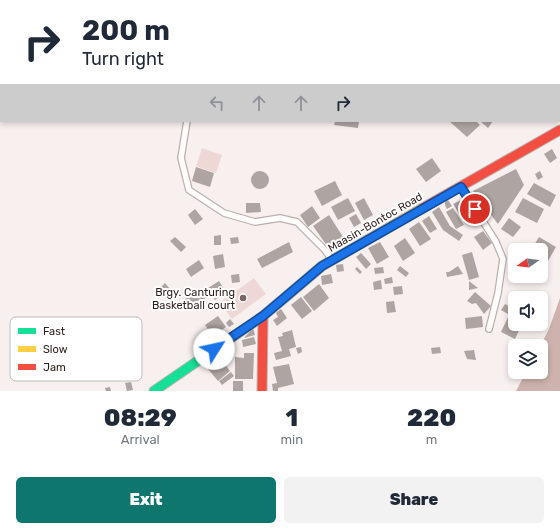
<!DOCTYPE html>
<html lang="en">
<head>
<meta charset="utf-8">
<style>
  :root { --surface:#fff; --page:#f2f2f3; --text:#1f2937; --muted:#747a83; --accent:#0f766e }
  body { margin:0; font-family:Rubik,sans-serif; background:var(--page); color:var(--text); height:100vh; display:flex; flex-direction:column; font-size:15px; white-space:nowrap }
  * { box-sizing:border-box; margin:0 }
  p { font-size:13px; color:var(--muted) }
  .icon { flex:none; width:22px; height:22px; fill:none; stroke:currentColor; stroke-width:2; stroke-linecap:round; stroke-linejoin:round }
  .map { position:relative; height:391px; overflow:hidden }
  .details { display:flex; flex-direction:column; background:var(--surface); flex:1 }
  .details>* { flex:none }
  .banner { position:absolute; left:0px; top:0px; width:560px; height:122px; box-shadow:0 2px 6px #0003; background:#fff; color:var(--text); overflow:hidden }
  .needle { width:26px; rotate:256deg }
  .buttons { position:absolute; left:508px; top:243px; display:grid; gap:8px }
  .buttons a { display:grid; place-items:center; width:40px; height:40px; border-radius:6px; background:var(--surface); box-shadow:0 2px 6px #0003; font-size:20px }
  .pin { position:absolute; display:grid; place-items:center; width:34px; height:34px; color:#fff; margin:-17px; border:2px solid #fff; border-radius:50%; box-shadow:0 1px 4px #0007 }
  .me { position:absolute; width:44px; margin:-22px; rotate:55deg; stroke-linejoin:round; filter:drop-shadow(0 0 3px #0008) }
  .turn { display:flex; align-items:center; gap:14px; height:84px; padding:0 16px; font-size:18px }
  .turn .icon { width:52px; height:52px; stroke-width:2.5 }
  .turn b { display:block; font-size:28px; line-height:34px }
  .lanes { display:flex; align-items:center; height:38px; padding:0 16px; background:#0003; justify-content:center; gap:20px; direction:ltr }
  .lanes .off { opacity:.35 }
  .eta { display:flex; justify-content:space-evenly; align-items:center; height:68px; text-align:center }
  .eta b { font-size:24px; font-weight:800; line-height:28px }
  .cta { display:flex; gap:8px; margin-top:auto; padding:8px 16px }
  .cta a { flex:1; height:46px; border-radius:6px; background:var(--accent); color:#fff; font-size:16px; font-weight:800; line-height:46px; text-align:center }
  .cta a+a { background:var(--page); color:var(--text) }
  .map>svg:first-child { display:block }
</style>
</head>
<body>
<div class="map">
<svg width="560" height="391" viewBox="0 0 560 391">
  <rect width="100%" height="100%" fill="#f8f0ee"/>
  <path fill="#eed8d5" d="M202 148 222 155 216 173 196 166Z
    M254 278 266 294 232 319 220 303Z"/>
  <path fill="#ceb2ad" d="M560 298V391H516L526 372H541V346H540L549 329Z"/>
  <path fill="#aea4a2" d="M335 121H359L358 128 334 125Z
    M449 121H476L480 125 467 137Z
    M480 121H493L488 128Z
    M552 149 557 158 550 163 544 154Z
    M432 158 441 171 426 182 416 169Z
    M196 167 214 173 210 187 192 181Z
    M516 169 524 185 498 224 473 191Z
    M251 180a9 9 0 1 1 18 0a9 9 0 1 1-18 0Z
    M540 171 543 177 538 180 535 174Z
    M335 181 342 195 322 206 314 191Z
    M534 183 556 195 550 207 527 194Z
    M348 198 355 211 338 220 331 207Z
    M364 198 373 215 364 220 355 203Z
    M523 198 544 209 537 223 515 212Z
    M448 200 452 206 447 209 445 205V202Z
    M461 200 473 219 465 223 453 204Z
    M246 203H260L261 212 246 213Z
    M312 206 320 218 308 227 300 215Z
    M439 207 450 226 463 235 459 241 443 230 432 212Z
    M453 208 464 225 456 229 446 212Z
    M195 209 203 219 195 225 188 215Z
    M356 214 361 223 354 227 349 218Z
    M329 215 345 240 330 250 313 226Z
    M429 216 437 229 430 233 422 221Z
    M509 218 521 227 513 237 501 229Z
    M419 222 431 239 420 246 409 229Z
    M483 231 492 243 483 250 474 237Z
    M221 235V245H214V236Z
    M175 237 186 247 181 252 170 241Z
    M238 237 239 243 231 244 230 238Z
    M539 237 556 247 548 261 541 257V250H531Z
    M405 238 415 253 403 261 394 246Z
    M289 242 293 252 262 268 257 259Z
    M380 242 389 257 377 264 368 248Z
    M516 248 518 250H515V256L512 258 509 253 512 252Z
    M472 252 479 277 469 280 462 255Z
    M361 253 371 264 366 269 356 257Z
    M223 254 225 267 215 269 213 256Z
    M199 260 204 268 191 277 186 269Z
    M343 264 344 271 337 272 336 265Z
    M400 266 409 273 406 277 397 270Z
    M458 266 463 274 447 277 446 272H449Z
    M357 267 362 272 360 274 355 269Z
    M383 267 384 273 375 274 374 268Z
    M239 274 240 282 232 283 231 275Z
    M331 274 333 283 322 285 321 276Z
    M392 277 393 283 385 284 384 279Z
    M381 280 382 289 374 290 373 282Z
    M219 281 226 292 215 300 208 288Z
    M469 281 478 288 469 290Z
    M165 283 171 290 165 295 159 289Z
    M319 284 329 298 314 311 303 297Z
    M402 286 403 294 394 295 393 287Z
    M201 288 207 297 188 310 182 301Z
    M475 292 491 306 484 314 476 303 472 304 467 301Z
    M301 297 312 311 302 319 291 305Z
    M394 301 396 312 387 313 386 302Z
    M505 304 515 309V318L501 310Z
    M281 309 287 318 277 326 273 320 278 317 276 313Z
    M218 316 226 327 213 336 205 325Z
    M482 316 483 327 466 329 465 318Z
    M508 317 515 321V324H522L515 339 501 332Z
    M230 319 234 324 229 327 226 323Z
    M253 328 255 335 244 338Z
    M292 330 296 347 289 349 291 356 276 360 274 353 282 351 278 337 283 336 282 333Z
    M254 337 256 344 243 347 242 340Z
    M301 347 302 352 298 354 296 348Z
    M440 347 441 353 432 354 431 348Z
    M474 350 476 360 467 359 464 351Z
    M244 353H254L253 379H235V357L244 358Z
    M221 359 230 371 218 381 208 369Z
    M289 364 294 384 278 388V391H273L272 384 277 383 273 367Z
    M231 372 234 376 222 385 219 381Z
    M233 381H243V391H233Z
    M131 382 133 390 127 391 125 383Z
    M110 387 111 391H106L105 388Z"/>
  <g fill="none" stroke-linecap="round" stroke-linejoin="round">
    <defs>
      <path id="lane" d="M425 0 427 1
        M219 1V0
        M187 121 181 158 189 190 224 213 255 222 280 218 297 222 325 250 331 259
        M462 188 496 242 503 259 498 293 489 329"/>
      <path id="fast" d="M154 391 263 316 288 295"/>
      <path id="slow" d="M288 295 322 266 421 209"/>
      <path id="jam" d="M421 209 560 130
        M262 391 263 316"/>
    </defs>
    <use href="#lane" stroke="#bcb0ae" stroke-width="8"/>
    <use href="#fast" stroke="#bcb0ae" stroke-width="11"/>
    <use href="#slow" stroke="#bcb0ae" stroke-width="11"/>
    <use href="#jam" stroke="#bcb0ae" stroke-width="11"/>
    <use href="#lane" stroke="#fefdfc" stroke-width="5.5"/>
    <use href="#fast" stroke="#16e098" stroke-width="9"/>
    <use href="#slow" stroke="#ffcf43" stroke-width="9"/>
    <use href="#jam" stroke="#f24e42" stroke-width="9"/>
  </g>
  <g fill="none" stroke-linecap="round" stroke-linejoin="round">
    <defs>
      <path id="route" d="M214 349 263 316 322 266 461 187 475 209"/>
    </defs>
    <use href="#route" stroke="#114b97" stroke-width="10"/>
    <use href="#route" stroke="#1a73e8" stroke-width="7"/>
  </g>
  <circle fill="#756866" stroke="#fff" stroke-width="1.5" cx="243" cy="298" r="4"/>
  <g text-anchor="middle" stroke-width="4" stroke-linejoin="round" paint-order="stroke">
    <g font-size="11" fill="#2e1f1c" stroke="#fff">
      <text transform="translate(375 222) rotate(-30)" y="4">Maasin-Bontoc Road</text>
    </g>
    <g font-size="11" fill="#2e1f1c" stroke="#fff" text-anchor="end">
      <text x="235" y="296">Brgy. Canturing<tspan x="235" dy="13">Basketball court</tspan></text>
    </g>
  </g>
  <rect x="10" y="317" width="132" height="64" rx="6" fill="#fff" stroke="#c0bcbb" stroke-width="1"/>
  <rect x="18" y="328" width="18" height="6" fill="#16e098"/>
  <rect x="18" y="346" width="18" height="6" fill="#ffcf43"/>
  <rect x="18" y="364" width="18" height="6" fill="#f24e42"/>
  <g font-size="11" fill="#2e1f1c">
    <text x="43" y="335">Fast</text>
    <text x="43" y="353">Slow</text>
    <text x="43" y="371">Jam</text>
  </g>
</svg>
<div class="buttons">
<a><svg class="needle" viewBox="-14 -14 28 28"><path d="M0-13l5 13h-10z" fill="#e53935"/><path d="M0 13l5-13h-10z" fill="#747a83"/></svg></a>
<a><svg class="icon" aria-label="sound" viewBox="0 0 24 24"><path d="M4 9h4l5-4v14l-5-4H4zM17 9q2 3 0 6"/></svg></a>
<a><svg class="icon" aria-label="layers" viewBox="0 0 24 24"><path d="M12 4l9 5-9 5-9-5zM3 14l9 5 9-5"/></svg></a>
</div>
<div class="pin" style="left:475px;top:209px;background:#d93025"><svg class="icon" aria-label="arrive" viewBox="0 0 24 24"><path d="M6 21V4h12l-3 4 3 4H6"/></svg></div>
<svg class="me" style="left:214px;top:349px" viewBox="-20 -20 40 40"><circle r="19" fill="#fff"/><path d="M0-13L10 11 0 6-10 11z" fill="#1a73e8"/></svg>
<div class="banner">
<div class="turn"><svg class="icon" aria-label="right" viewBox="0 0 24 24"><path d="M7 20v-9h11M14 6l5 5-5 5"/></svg><div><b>200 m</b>Turn right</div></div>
<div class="lanes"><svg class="icon off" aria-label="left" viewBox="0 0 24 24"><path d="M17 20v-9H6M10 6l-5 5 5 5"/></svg><svg class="icon off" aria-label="ahead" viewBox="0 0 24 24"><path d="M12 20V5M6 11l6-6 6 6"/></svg><svg class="icon off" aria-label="ahead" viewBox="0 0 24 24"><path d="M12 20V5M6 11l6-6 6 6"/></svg><svg class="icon" aria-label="right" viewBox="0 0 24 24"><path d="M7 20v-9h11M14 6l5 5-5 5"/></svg></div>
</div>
</div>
<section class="details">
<div class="eta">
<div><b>08:29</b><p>Arrival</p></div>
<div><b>1</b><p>min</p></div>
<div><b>220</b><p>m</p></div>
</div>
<div class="cta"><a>Exit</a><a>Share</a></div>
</section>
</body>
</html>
